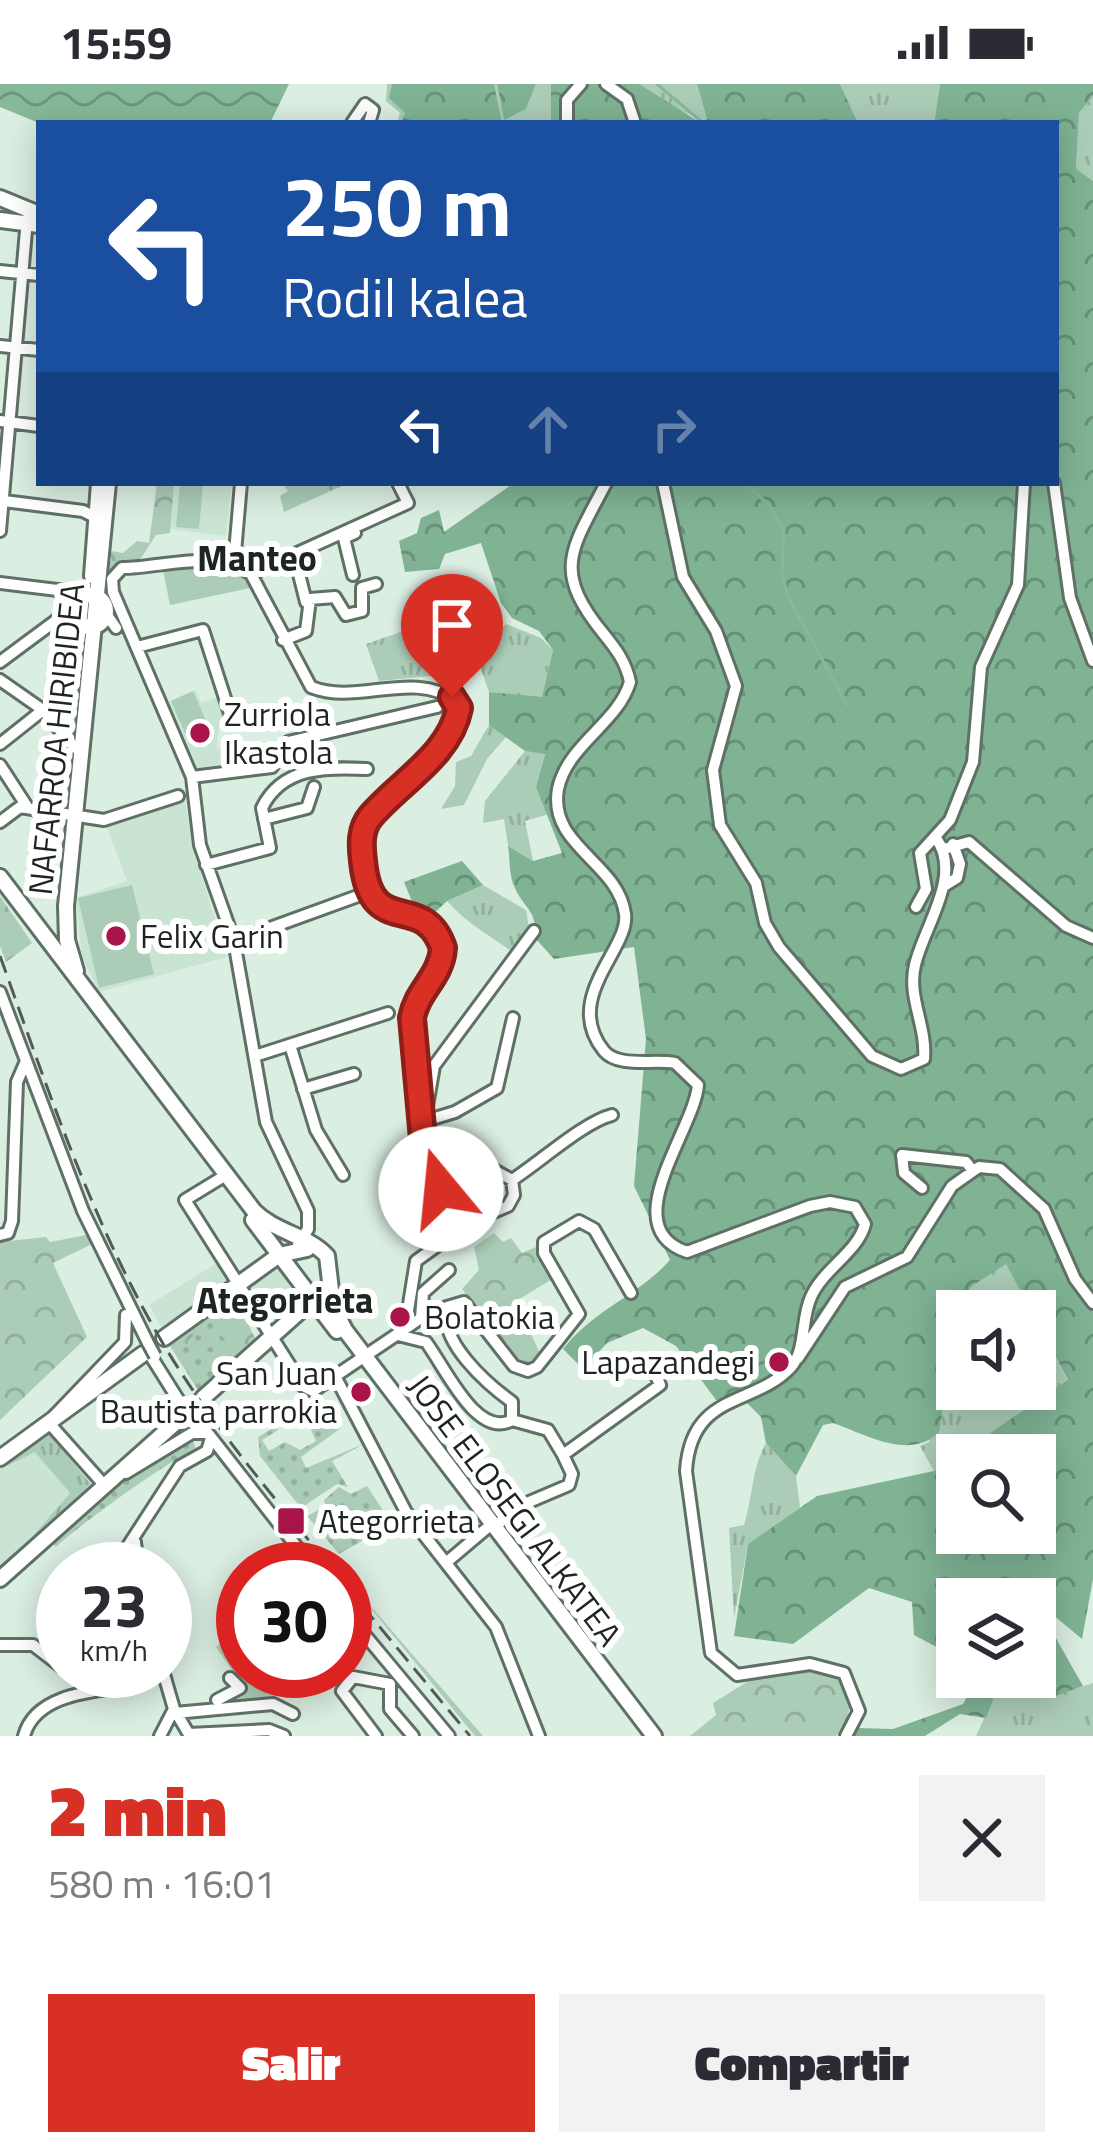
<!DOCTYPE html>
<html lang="es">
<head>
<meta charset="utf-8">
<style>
  :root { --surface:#fff; --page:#f2f2f3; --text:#2b2b33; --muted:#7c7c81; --accent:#d93025 }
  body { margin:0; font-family:"Titillium Web",sans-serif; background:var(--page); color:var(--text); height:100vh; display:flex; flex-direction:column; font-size:45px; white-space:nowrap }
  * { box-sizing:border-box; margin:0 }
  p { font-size:39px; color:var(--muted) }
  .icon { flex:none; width:66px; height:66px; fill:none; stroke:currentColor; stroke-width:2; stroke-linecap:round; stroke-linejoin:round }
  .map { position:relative; height:1652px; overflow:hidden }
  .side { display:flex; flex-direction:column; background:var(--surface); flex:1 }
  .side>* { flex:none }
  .guide { position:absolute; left:36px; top:36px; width:1023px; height:366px; border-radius:0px; box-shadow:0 6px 30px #0003; background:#1a4fa0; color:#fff; overflow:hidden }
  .fabs { position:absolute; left:936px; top:1206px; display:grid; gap:24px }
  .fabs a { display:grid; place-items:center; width:120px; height:120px; border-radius:0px; background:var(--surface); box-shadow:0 6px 30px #0003; font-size:60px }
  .speed { position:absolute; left:36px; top:1458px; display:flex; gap:24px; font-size:60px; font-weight:700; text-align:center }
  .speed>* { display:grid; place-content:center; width:156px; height:156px; border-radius:50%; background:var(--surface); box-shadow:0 6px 30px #0003; line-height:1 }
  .speed small { font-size:30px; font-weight:400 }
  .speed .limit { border:18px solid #d22; background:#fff; color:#111 }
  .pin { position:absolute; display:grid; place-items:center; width:102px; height:102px; color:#fff; margin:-123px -51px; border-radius:50% 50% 50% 0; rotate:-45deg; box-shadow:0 0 12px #0007 }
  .pin .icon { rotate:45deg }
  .me { position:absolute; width:132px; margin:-66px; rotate:343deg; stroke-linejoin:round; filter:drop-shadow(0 0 9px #0008) }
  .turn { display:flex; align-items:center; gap:42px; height:252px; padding:0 48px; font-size:54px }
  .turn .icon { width:156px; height:156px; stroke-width:2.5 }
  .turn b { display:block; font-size:84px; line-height:102px }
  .lanes { display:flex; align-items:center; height:114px; padding:0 48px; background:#0003; justify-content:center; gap:60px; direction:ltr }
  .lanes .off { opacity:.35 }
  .round { display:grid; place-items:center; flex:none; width:126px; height:126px; border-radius:0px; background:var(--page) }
  .headline { display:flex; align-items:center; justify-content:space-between; height:204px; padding:0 48px }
  h1 { font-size:72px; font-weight:800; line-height:90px; color:var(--accent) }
  .button { display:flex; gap:24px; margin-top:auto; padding:24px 48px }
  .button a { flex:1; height:138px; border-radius:0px; background:var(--accent); color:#fff; font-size:48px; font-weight:800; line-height:138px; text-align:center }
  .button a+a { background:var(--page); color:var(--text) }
  .status { display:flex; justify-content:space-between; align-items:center; height:84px; padding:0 60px; background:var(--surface); direction:ltr }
  .status svg { height:33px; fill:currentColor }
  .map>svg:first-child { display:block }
</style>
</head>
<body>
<div class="status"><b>15:59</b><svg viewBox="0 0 49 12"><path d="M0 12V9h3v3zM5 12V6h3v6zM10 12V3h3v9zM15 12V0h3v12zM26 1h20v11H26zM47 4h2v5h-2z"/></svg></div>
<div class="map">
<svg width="1093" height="1652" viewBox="0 0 1093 1652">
  <defs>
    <pattern id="grass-tufts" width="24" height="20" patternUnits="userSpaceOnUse" patternTransform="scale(3)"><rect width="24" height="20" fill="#abccb7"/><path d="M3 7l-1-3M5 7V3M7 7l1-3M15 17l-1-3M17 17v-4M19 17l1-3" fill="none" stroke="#93af9d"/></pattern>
    <pattern id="forest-crowns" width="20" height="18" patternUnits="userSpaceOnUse" patternTransform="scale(3)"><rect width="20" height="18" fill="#7fb394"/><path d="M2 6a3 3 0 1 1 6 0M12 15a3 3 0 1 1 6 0" fill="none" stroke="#679178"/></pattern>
    <pattern id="park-crowns" width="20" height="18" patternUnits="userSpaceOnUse" patternTransform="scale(3)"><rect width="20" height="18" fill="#abccb7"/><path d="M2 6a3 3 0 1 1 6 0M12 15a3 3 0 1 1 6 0" fill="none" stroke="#93af9d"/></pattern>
    <pattern id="garden-dots" width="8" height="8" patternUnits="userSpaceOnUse" patternTransform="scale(3)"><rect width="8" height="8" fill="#abccb7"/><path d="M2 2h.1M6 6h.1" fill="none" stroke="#93af9d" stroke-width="1.8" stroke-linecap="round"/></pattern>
    <pattern id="water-waves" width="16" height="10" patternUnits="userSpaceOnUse" patternTransform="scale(3)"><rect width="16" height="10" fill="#86b99a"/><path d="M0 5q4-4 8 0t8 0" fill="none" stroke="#6d967d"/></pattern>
  </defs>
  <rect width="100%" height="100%" fill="#dbeee2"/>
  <path fill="#cae4d3" d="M174 399H232L226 452 170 445Z
    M196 606 201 619 222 612 230 639 219 642 217 665 280 656 277 675 204 688 198 685 169 618Z
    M185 713 191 758 227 873 99 908 82 873 76 814 127 797 106 741Z
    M220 1177 230 1201 164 1248 149 1221Z
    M278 1182 301 1213 275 1238 250 1203Z
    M49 1350 91 1401 0 1488V1385Z"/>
  <path fill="url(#grass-tufts)" d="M387 0H497L504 35 526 25 536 0H551L554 38 397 39 400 29 386 17Z
    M639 0H697L708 39 651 13Z
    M840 0H940L934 39H858Z
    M1093 12V97L1076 86 1079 29Z
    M282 399H348L284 428 280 412 288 407Z
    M463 537 474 564 490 557 506 540 541 554 553 566 542 614 489 608 477 574 435 541Z
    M415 543 409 562 420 583 458 582 432 592 379 597 366 560Z
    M489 641 506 653 487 675 464 721 441 725 455 702 456 678 471 672Z
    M525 667 545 669 536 703 549 730 525 737 533 777 508 762 504 735 483 739 485 717Z
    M483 801 526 826 530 850 515 870C490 851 468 841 447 817Z
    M1006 1179 1031 1227H961L972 1202Z
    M1035 1235 1068 1297 934 1387 920 1362 929 1358 957 1236V1305H1035Z
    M49 1350 91 1400 28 1458 70 1409 35 1368 0 1385Z
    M766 1359 796 1392 800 1424 748 1460 734 1535 729 1444 744 1441C753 1412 752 1383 766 1359Z
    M348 1496 483 1652H475Z
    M1035 1569 1051 1613 1093 1599V1652H976L995 1611 992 1593H1035Z"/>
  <path fill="url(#forest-crowns)" d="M392 0H494L502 39H401L405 29 389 14Z
    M497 0H536L526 25 504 36Z
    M551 0H639L701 39H551Z
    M697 0H840L858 39H708Z
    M940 0H1093V12L1079 29 1076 85 1093 97V1495L1082 1555 1052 1530 1045 1535 1083 1602 1051 1614 1035 1569V1515H957V1574L914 1551 912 1518 869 1504 793 1560 734 1552 748 1460 817 1412 934 1387 957 1372V1449H1035V1371H958L1068 1296 1006 1180 972 1202 957 1227 939 1348C910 1377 867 1351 833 1339L823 1341 796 1392 766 1359 761 1333 746 1318 716 1316 676 1262 643 1244 607 1259 583 1285 563 1265C593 1226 638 1212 670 1176L634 1102 646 955 634 863 554 875 535 854C538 826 523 824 514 802 509 791 510 774 508 762L533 777 562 769 536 703 545 670 525 667 489 641V608L542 613 553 566 539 547 512 534 501 519 481 459 445 470 439 485 405 488 399 457 417 449 421 434 439 426 444 448 514 399H1056V39H934Z
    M435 541 437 546 477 574 458 582 420 583 409 562 415 543Z
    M462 777 483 801 447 817 429 834 417 830 404 798Z
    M978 1593H992L995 1610 986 1634 960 1630 925 1652H850L858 1644 893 1645 963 1620Z"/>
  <path fill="url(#park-crowns)" d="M157 399H174L170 449 156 451 141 474 109 491 111 467 123 469 137 457 149 459Z
    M0 812 32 859 6 878 0 862Z
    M494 1149 503 1158 511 1154 522 1169 536 1163 554 1194 516 1217 542 1274 535 1282 521 1283 462 1205 479 1186 474 1163Z
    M87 1151 92 1160 53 1179 87 1253 0 1336V1158L46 1153 50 1158Z
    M235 1213 256 1256 198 1306 169 1260Z
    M233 1549 243 1565V1587H268L284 1600 274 1617 232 1620 244 1604 216 1563Z
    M821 1586C853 1597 858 1626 836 1652H690L716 1631 713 1619 750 1596Z"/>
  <path fill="url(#garden-dots)" d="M212 1234 228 1235 217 1249 231 1259 216 1269 200 1266 192 1256 195 1241Z
    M178 1254 203 1271 221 1274 219 1288 198 1306 169 1260Z
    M330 1335 341 1344 301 1373 306 1384 364 1360 332 1377 348 1403 337 1400 301 1424 260 1372 258 1353 276 1342 278 1346 262 1356 269 1367 285 1358 300 1366 316 1357 311 1346Z
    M192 1353 196 1366C178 1369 74 1445 56 1463L49 1456 107 1406Z
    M367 1402 392 1440 339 1470 307 1432 326 1422 324 1416 339 1403 351 1410Z"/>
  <path fill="#abccb7" d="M180 399 203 401 199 445 176 443Z
    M204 480 232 484 255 503 170 521 163 486Z
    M193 607 210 646 188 656 171 617Z
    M132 801 154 890 99 904 78 814Z"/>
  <path fill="url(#water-waves)" d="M0 0H289L270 39H39L0 23Z"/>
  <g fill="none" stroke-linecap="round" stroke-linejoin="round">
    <path stroke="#86b99a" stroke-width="3" d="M657 0 703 39
      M745 399 769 421 784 447 782 489 788 513 847 621"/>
    <defs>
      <path id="minor" d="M606 0 627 15 635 39
        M352 39 365 20 373 26 369 39
        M567 39V16L581 0
        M0 187 39 191
        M0 262 39 266
        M0 337 39 342
        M606 399C572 465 551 485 603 549 616 565 626 578 630 598 618 639 567 661 558 705 548 762 618 778 625 830 630 865 561 914 604 967 618 984 654 975 675 979L698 1001C694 1047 614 1143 687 1168L810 1122 830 1118 855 1123 865 1140C858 1168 823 1185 811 1213 801 1234 806 1267 791 1283 754 1323 691 1307 686 1387L711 1569 737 1591 810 1580 844 1589 859 1627 846 1652
        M663 399 683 493 716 547 736 602 713 686 720 741 756 799 765 839 779 863 872 972 901 985 924 975C927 942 907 913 915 881 924 842 963 792 936 754
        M1054 399 1070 514 1093 577
        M4 417 83 427 95 433
        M0 447 27 135
        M294 470 306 518
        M234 480 241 399
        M251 490 408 419 398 399
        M353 491 344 454 355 449
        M0 499 90 510
        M105 528 116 544
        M283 556 306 547 310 515 335 513 346 531 362 527V504L376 500
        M137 563 203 546 232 636
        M0 578 58 535 77 536
        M0 596 43 626 75 664
        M0 660 43 626
        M0 681 28 724
        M192 693 272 683 288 658 437 623
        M264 735 307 724 314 703
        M0 738 20 723 104 736 178 712
        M944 765 969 758 1066 842 1093 854
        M206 781 270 764 262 724C282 682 328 683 367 685
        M944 802 957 794 960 780 953 760
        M916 823 926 805 920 769 950 736 973 678 981 583 1018 501 1024 399
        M234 857 366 809
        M0 908 83 1127 148 1259
        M290 961 316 1046 343 1091
        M255 972 388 929
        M303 1005 354 990
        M425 1034 434 982 534 847
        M425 1037 455 1028 497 1004 513 934
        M221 1094 185 1116 303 1302 313 1307 405 1245 416 1177 470 1138 508 1122 514 1111 512 1096
        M512 1096C540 1078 584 1038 612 1031
        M922 1104 904 1089 902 1071 966 1078 973 1087
        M0 1151 8 1149 12 1137 17 998 26 977
        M298 1161 308 1145V1127L266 1038 234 857 200 761 192 693 113 508 112 495 122 484C163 484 215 464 251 490L311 603C358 622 411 585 457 617 468 666 378 707 364 743 357 763 364 789 366 809 388 839 429 824 443 864 441 893 417 906 413 934L428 1093 447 1107 494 1086 512 1096
        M405 1245 421 1234 423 1209 449 1186
        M398 1251 426 1258C445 1283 477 1356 512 1336V1318C487 1300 438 1257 447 1223L464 1218 514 1282 528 1287 537 1283 579 1230 544 1169V1158L579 1137 594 1145 631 1209
        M152 1274 181 1320
        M798 1274 845 1203 907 1173 952 1102 979 1083 1000 1085 1044 1125 1075 1195 1093 1219
        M335 1292 406 1428 496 1543 539 1652
        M193 1330 314 1485
        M54 1332 125 1258 126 1231
        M512 1336 548 1346 563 1371 660 1301 652 1282 636 1278
        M49 1339 105 1402
        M126 1389 192 1349H206
        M494 1443 522 1421 569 1401 572 1390 563 1371
        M135 1458 138 1485
        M448 1477 487 1444
        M113 1485 180 1382 207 1367 211 1354
        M345 1527 449 1652
        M0 1561H33L63 1584
        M92 1587 102 1605
        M163 1587 174 1625 190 1652
        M390 1600V1625L413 1652
        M217 1616 240 1604 230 1594
        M175 1629 273 1620 293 1630
        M189 1650 269 1646 284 1652
        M24 1652C34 1614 83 1608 115 1604L119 1587
        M160 1652 174 1625
        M376 1652 342 1607 353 1593 390 1600"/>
      <path id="major" d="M0 114 39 130
        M0 136 39 141
        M92 492 99 399
        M74 527a16 16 0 1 1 32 0a16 16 0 1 1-32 0Z
        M0 793 254 1127C276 1149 308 1151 327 1172L333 1223 345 1246 654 1652
        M76 887 67 856 66 822 108 399
        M253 1136 337 1247
        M164 1254 279 1171 307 1165
        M203 1314 317 1212
        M0 1374 143 1270
        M0 1495 183 1332"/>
    </defs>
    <use href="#minor" stroke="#5f7065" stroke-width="16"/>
    <use href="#major" stroke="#5f7065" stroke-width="20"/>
    <use href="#minor" stroke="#fff" stroke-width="10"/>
    <use href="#major" stroke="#fff" stroke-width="14"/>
    <path stroke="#525c56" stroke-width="3" stroke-dasharray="18 9" stroke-linecap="butt" d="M0 872C46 1000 90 1133 158 1251 207 1336 271 1409 332 1485
      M345 1501 470 1652"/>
    <defs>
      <path id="minor-bridge" d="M148 1259 155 1272
        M185 1317 193 1330"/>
    </defs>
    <use href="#minor-bridge" stroke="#5f7065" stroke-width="16" stroke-linecap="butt"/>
    <use href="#minor-bridge" stroke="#fff" stroke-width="10"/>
  </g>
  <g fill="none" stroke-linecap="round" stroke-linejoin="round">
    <defs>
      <path id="route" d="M441 1105 426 1088 412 934C417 906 441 893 443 864 423 805 371 858 363 777 361 761 360 745 371 732 400 698 450 671 459 624L452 613"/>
    </defs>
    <use href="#route" stroke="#8d1f18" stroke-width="30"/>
    <use href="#route" stroke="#d93025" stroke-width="21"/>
  </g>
  <g fill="#a9154a" stroke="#fff" stroke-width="4.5">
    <circle cx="200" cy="649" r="12"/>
    <circle cx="116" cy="852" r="12"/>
    <circle cx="400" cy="1233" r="12"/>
    <circle cx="779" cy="1278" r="12"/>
    <circle cx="361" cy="1308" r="12"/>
    <rect x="276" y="1422" width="30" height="30" rx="6"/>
  </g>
  <g text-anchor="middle" stroke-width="12" stroke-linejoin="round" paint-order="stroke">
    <g font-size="33" fill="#1e2521" stroke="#fff" text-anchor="start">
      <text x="224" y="642">Zurriola<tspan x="224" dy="38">Ikastola</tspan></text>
      <text x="140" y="864">Felix Garin</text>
      <text x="424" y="1245">Bolatokia</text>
      <text x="755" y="1290" text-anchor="end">Lapazandegi</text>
      <text x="337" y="1301" text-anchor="end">San Juan<tspan x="337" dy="38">Bautista parrokia</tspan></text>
      <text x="318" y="1449">Ategorrieta</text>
    </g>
    <g font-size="33" fill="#1e2521" stroke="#fff">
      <text transform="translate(56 655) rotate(-84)" y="12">NAFARROA HIRIBIDEA</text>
      <text transform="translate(515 1426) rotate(53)" y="12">JOSE ELOSEGI ALKATEA</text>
    </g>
    <g font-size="36" font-weight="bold" fill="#1e2521" stroke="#fff">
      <text x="257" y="487">Manteo</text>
      <text x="285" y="1229">Ategorrieta</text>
    </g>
  </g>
</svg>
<div class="fabs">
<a><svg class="icon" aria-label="sound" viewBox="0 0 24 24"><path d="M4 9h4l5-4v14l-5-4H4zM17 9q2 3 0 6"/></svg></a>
<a><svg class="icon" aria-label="search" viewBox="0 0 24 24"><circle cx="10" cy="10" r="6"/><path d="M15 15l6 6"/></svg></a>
<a><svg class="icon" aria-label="layers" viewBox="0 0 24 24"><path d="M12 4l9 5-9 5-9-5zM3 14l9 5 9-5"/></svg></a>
</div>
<div class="speed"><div>23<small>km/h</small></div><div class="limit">30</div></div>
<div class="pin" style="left:452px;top:613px;background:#d93025"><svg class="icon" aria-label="arrive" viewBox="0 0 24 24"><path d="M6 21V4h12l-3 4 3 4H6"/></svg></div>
<svg class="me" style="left:441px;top:1105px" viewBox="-20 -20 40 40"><circle r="19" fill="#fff"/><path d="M0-13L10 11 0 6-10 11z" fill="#d93025"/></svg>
<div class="guide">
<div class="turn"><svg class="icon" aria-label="left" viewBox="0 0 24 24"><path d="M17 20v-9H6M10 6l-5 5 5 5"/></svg><div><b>250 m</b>Rodil kalea</div></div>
<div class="lanes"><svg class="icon" aria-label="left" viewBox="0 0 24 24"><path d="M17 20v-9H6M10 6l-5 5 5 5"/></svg><svg class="icon off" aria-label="ahead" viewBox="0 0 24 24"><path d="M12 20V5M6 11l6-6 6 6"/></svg><svg class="icon off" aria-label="right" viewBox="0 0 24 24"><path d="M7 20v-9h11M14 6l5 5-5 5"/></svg></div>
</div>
</div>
<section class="side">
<div class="headline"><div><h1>2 min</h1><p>580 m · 16:01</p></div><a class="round"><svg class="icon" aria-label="close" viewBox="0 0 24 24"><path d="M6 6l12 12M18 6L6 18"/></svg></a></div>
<div class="button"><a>Salir</a><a>Compartir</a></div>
</section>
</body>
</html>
